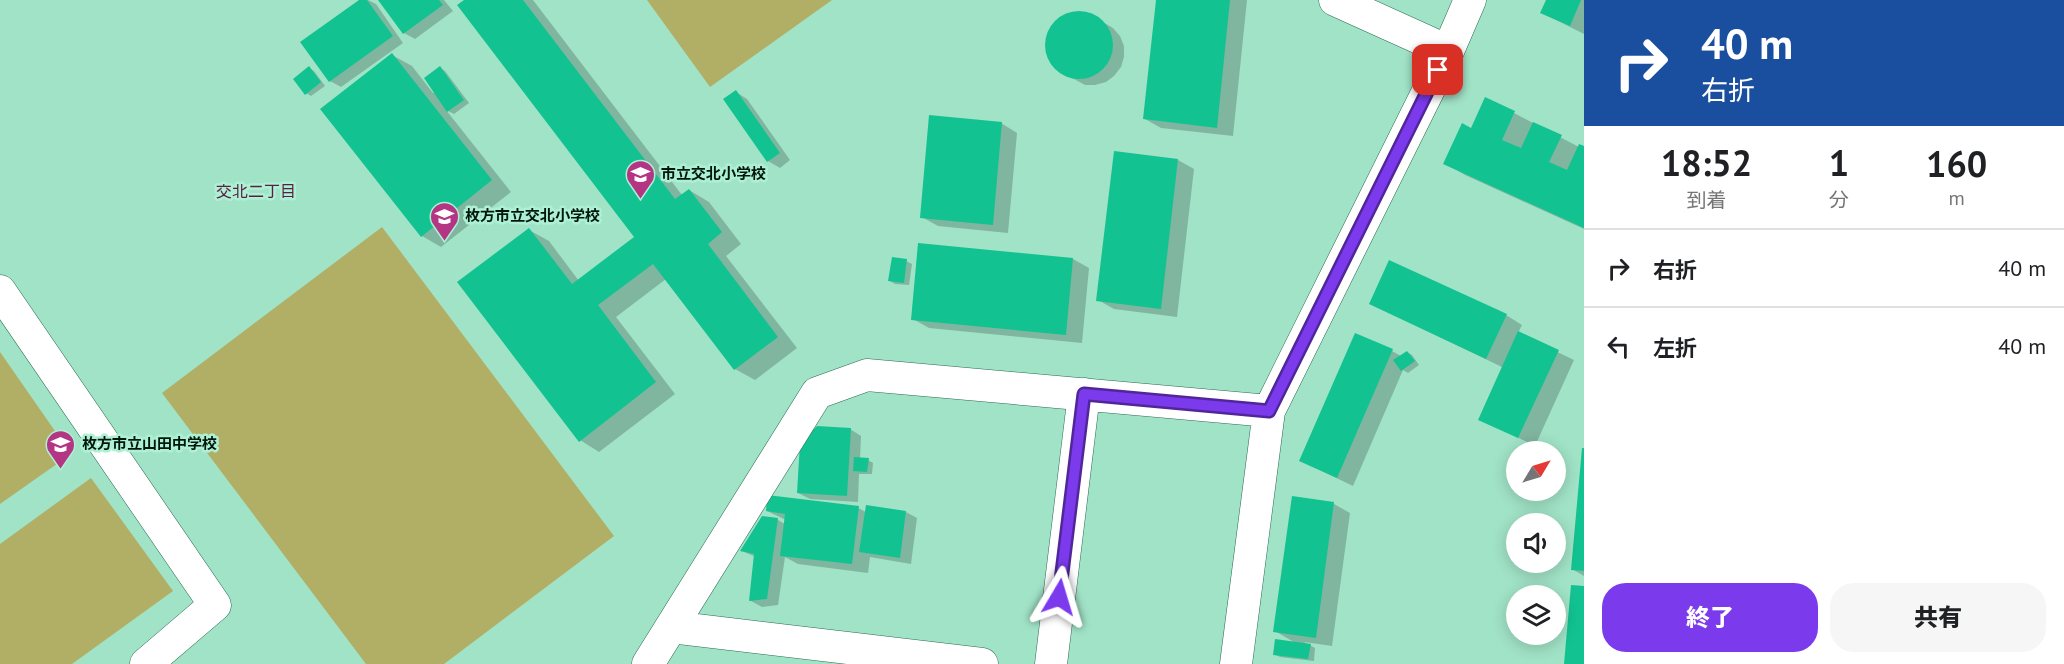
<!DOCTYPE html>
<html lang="ja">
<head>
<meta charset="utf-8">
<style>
  :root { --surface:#fff; --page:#f6f6f6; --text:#202124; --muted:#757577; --line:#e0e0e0; --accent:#7c3aed }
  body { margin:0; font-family:"PT Sans","Noto Sans JP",sans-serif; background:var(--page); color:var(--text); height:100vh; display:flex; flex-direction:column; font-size:22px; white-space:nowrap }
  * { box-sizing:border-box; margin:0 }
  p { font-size:20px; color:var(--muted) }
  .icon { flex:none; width:33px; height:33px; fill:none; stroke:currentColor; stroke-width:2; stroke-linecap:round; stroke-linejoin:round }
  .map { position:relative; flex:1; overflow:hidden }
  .drawer { display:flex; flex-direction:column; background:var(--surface); width:480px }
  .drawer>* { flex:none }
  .top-card { background:#1a4fa0; color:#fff; overflow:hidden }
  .needle { width:39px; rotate:52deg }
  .controls { position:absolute; left:1506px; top:441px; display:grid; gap:12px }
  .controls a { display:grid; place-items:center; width:60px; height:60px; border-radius:50%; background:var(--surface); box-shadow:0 3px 15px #0003; font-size:30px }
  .pin { position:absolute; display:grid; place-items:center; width:51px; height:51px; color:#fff; margin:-26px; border-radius:12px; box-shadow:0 3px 9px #0006 }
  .me { position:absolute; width:66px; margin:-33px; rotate:7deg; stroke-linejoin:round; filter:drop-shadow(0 0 4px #0008) }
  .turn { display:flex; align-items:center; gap:21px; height:126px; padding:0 18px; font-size:27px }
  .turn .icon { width:78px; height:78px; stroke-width:2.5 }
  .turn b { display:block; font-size:42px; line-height:51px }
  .eta { display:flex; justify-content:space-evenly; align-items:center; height:102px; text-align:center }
  .eta b { font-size:36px; font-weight:800; line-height:42px }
  .action { display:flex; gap:12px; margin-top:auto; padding:12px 18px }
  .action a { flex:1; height:69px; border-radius:24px; background:var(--accent); color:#fff; font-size:24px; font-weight:800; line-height:69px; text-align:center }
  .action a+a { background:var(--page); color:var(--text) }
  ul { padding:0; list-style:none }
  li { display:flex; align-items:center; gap:18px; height:78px; padding:0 18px; border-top:2px solid var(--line) }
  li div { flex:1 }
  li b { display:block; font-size:22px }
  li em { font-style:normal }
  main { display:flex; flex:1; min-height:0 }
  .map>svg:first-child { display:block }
</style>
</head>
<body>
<main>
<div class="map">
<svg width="1584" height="664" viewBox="0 0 1584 664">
  <rect width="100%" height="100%" fill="#a1e3c7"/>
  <path fill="#b1ae66" d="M647 0H832L710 87Z
    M382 227 614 536 444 664H366L162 393Z
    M0 352 71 454 0 504Z
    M91 478 173 591 72 664H0V544Z"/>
  <path fill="#0003" d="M361 0H368L376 4 403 43 341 87 330 81Z
    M379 0H444L453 11 415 39 404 33Z
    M466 0H533L682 195 689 190 709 202 741 244 726 256 797 348 755 380 735 369 666 279 616 317 675 394 599 452 580 440 529 230 549 241 579 281 636 237Z
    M1157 0H1247L1233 136 1161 128 1145 119Z
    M1547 0H1584V34L1542 13Z
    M1081 12 1091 15 1113 28 1120 36 1124 46V57L1121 67 1114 76 1106 82 1095 85H1085L1063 73 1054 67 1049 57 1046 46 1048 36 1060 18 1070 14Z
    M392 55 412 66 433 93 435 92 440 68 445 71 469 103 454 114 446 110 511 192 441 247 422 236Z
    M309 68 314 71 325 86 311 96 306 93Z
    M736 92 747 99 790 160 780 168 768 161 725 100Z
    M1514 113 1579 147H1584V229L1465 175 1445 163 1472 130Z
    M1001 123 1017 133 1008 233 938 226 922 217Z
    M1178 160 1194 169 1177 317 1114 309 1098 300Z
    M1073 259 1089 268 1082 343 929 328 913 319Z
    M906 261 912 264 909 285 895 284 890 281Z
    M1390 262 1506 315 1522 325 1518 333 1574 360 1535 446 1480 419 1504 368 1371 304Z
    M1392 351 1401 356 1407 352 1412 355 1419 365 1408 373 1403 370 1353 486 1301 461Z
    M850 429 861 436 860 459 868 460 873 463 872 474H859L858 502 810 499 798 493Z
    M1584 447V576L1572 569Z
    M1293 498 1334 504 1350 513 1332 646 1304 642 1315 648 1314 661 1280 657 1274 654 1297 644 1275 631Z
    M858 508 866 512H906L917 518 911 564 870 557 868 573 798 564 785 557 778 605 762 607 751 601 756 557 742 551 763 518 778 520 785 524 786 520 767 511Z"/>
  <path fill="#12c391" d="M359 0H367L393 36 329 82 300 42Z
    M378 0H439L443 5 403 34Z
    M464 0H523L675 199 689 189 722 232 708 244 778 337 734 370 653 264 598 305 656 382 579 442 457 282 529 228 572 284 634 237 457 5Z
    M1156 0H1230L1217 128 1143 119Z
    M1546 0H1581L1570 26 1540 13Z
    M1045 45a34 34 0 1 1 68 0a34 34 0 1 1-68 0Z
    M392 53 492 180 421 237 320 109Z
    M309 66 321 82 305 95 293 79Z
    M440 66 464 100 447 112 424 78Z
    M736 90 780 153 767 162 723 99Z
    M1485 97 1515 111 1502 140 1521 148 1533 122 1562 135 1549 162 1567 170 1579 144 1584 146V228L1443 164 1462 123 1471 128Z
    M929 115 1002 122 993 225 920 218Z
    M1114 151 1178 159 1161 309 1096 301Z
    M918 243 1073 258 1066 335 911 320Z
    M892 257 907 259 904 283 888 281Z
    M1389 260 1507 314 1486 359 1369 304Z
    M1518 331 1559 350 1518 438 1478 420Z
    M1355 333 1393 349 1337 478 1299 461Z
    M1407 351 1415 361 1401 371 1393 360Z
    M817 426 851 428 847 496 797 493 800 443Z
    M1582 448H1584V571L1571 570Z
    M854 457 869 458 867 472 853 471Z
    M767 495 859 506 852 564 780 556 785 514 766 511Z
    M1292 496 1334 502 1316 638 1273 632Z
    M866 505 906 511 900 558 859 552Z
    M762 516 778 518 767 599 749 601 754 554 740 551Z
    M1571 585 1584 586V664H1564Z
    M1275 639 1311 644 1308 659 1273 655Z"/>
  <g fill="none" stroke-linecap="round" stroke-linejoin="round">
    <defs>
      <path id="minor" d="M1335 0 1448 51
        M0 291 215 605 146 664
        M671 627 982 664
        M648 664 817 393 867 375 1269 411
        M1051 664 1084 394
        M1236 664 1269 411 1448 51 1470 0"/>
    </defs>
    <use href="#minor" stroke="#2a6b53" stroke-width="33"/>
    <use href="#minor" stroke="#fff" stroke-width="32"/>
  </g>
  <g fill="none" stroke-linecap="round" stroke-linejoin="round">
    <defs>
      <path id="route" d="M1059 597 1084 394 1269 411 1438 70"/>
    </defs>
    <use href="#route" stroke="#51269a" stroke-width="15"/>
    <use href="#route" stroke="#7c3aed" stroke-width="10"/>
  </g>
  <defs>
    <symbol id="school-pin" viewBox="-11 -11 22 30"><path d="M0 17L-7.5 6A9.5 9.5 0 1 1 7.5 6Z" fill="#b33584" stroke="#aef0d4"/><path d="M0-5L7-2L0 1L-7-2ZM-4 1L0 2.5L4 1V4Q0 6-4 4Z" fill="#fff"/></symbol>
  </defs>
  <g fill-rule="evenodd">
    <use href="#school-pin" x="624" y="158" width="33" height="45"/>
    <use href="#school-pin" x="428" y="200" width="33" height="45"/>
    <use href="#school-pin" x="44" y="428" width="33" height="45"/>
  </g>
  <g text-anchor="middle" stroke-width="5" stroke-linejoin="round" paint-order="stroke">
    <g font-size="15" font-weight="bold" fill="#00170e" stroke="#aef0d4" text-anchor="start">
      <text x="661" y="179">市立交北小学校</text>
      <text x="465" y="221">枚方市立交北小学校</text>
      <text x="82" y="449">枚方市立山田中学校</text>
    </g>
    <g font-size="16" fill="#5a1e42" stroke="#aef0d4">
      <text x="256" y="197">交北二丁目</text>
    </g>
  </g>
</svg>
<div class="controls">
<a><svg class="needle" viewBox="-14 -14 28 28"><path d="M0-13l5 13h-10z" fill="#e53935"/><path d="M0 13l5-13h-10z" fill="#757577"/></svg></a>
<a><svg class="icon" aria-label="sound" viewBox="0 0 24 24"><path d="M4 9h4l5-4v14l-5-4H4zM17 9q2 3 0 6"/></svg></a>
<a><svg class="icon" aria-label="layers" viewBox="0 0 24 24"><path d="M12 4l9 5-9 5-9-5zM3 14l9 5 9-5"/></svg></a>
</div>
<div class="pin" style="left:1438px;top:70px;background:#d93025"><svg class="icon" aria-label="arrive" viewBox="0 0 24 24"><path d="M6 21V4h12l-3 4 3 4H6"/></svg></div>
<svg class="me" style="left:1059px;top:597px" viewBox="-20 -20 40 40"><path d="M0-17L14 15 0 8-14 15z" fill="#7c3aed" stroke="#fff" stroke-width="4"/></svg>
</div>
<section class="drawer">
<div class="top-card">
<div class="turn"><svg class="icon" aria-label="right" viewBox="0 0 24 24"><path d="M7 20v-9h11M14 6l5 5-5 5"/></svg><div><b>40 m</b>右折</div></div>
</div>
<div class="eta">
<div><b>18:52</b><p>到着</p></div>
<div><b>1</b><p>分</p></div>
<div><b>160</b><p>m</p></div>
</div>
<ul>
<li><svg class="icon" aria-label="right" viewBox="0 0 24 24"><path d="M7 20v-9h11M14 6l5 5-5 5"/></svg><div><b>右折</b></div><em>40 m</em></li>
<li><svg class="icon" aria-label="left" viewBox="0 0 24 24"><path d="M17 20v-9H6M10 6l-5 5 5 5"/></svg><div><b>左折</b></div><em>40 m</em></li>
</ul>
<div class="action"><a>終了</a><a>共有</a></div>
</section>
</main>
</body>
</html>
